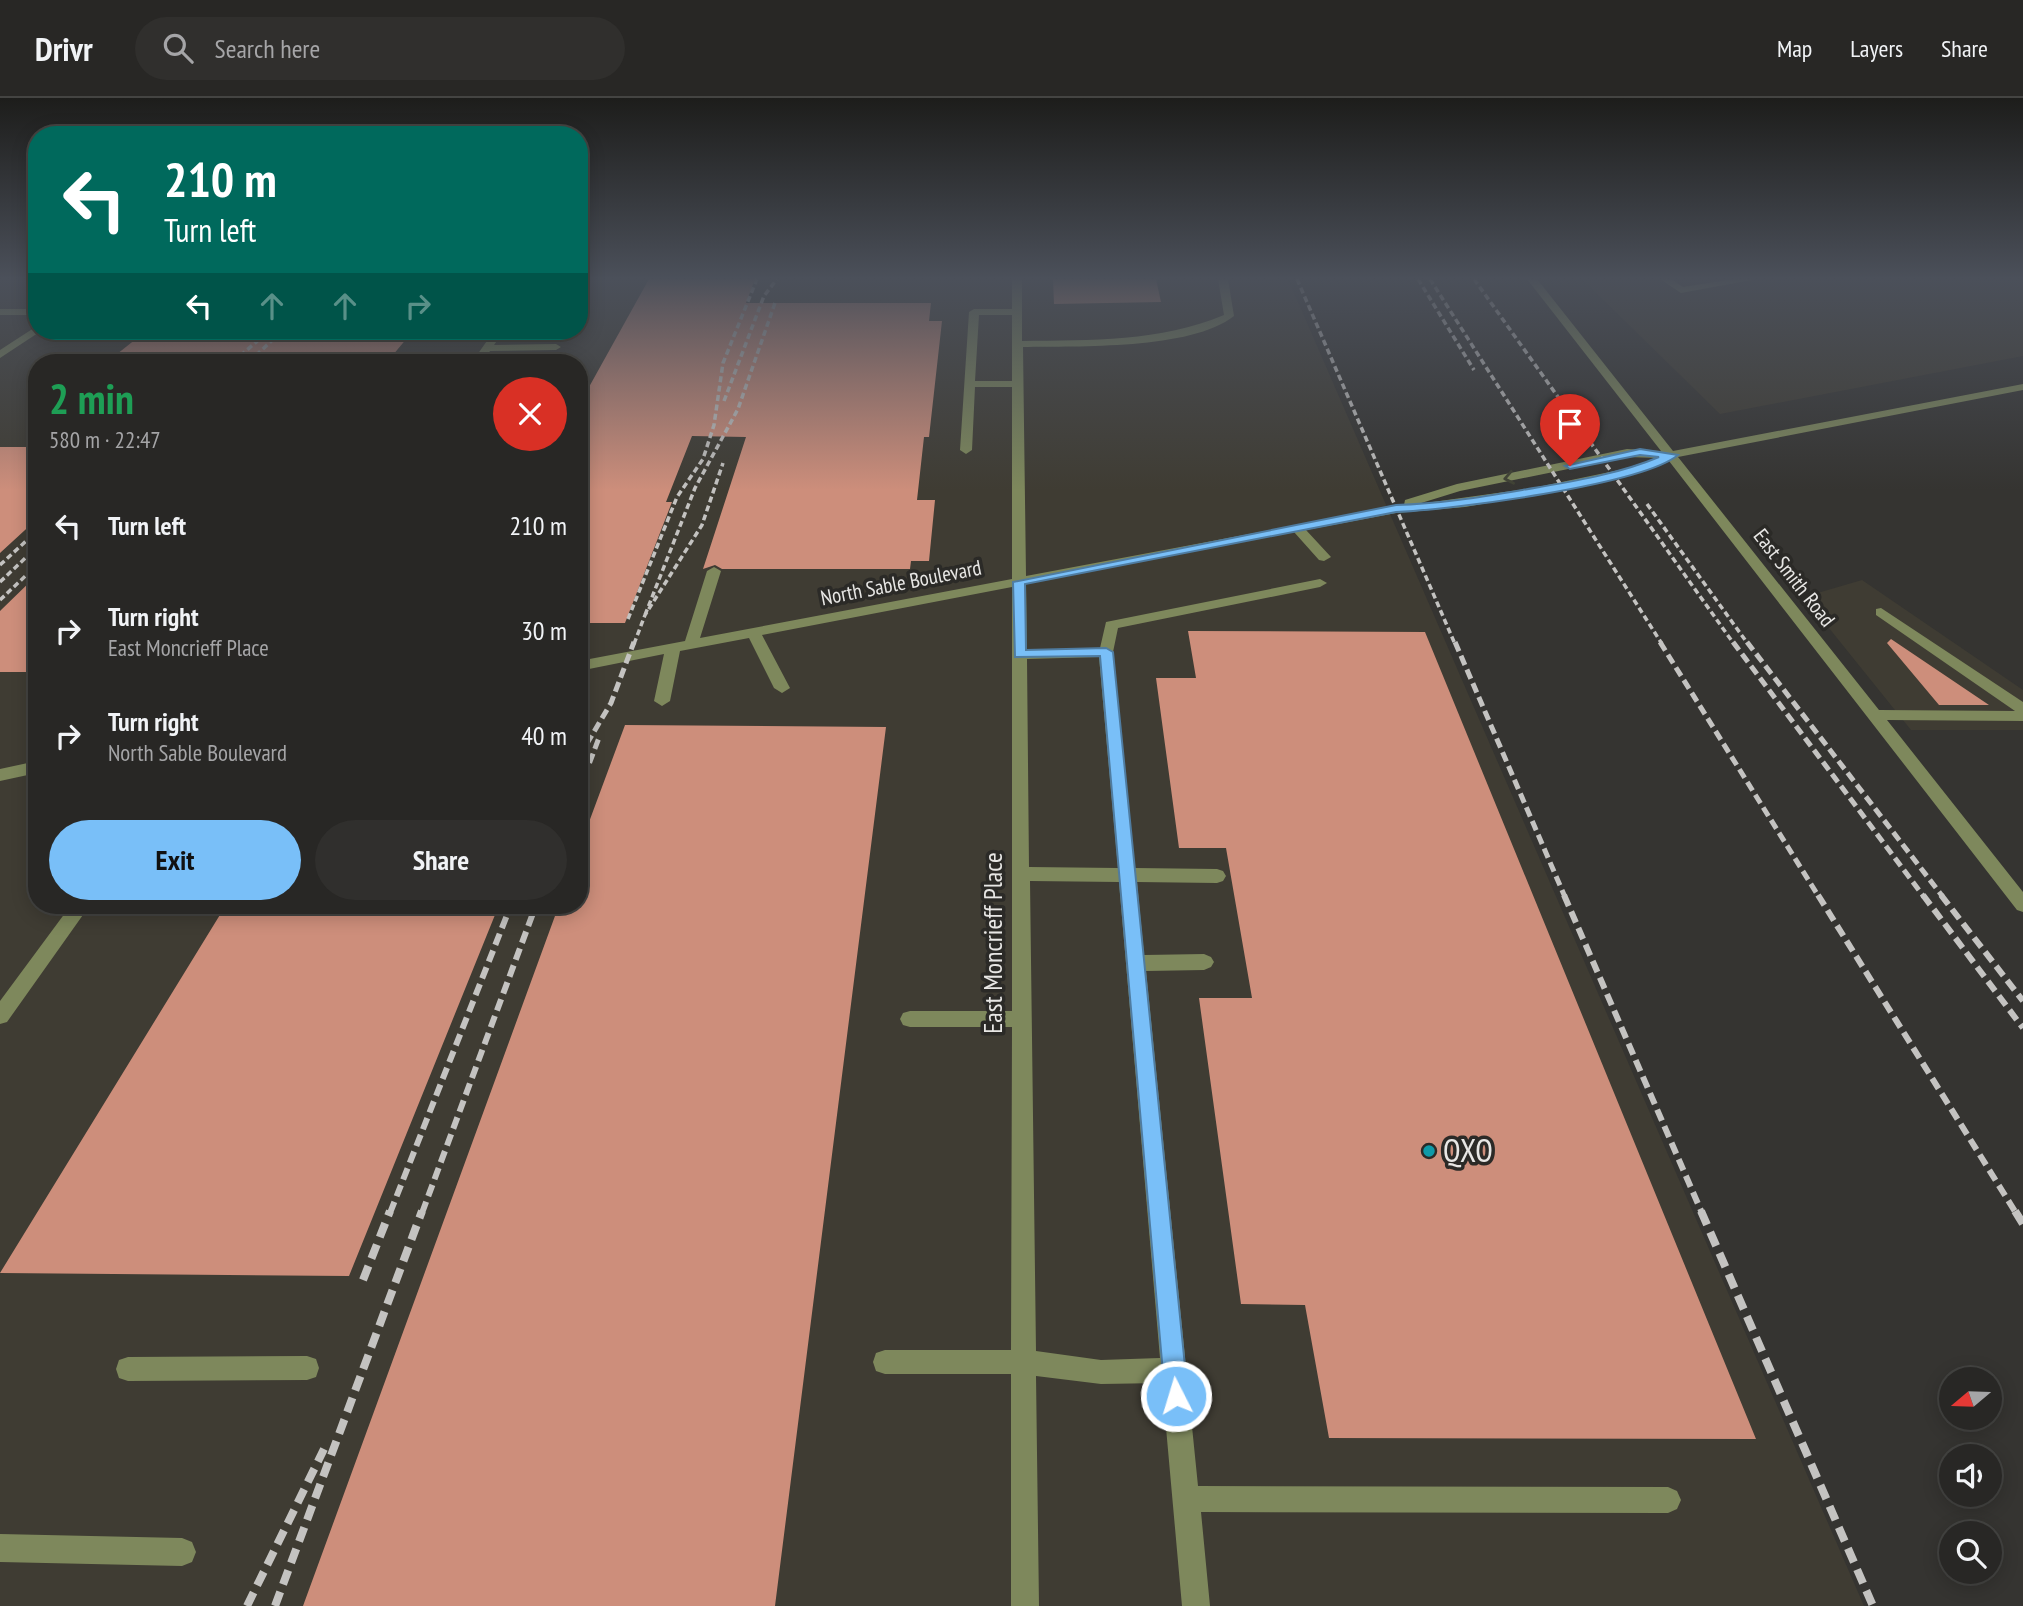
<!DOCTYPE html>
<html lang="en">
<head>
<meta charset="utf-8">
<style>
  :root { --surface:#282725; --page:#302f2d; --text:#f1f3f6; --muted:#a5a5a7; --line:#444442; --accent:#79bff8 }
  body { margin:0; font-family:"PT Sans Narrow",sans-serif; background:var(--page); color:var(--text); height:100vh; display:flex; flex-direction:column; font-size:26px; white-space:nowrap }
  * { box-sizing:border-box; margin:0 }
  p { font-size:23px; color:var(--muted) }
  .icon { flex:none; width:38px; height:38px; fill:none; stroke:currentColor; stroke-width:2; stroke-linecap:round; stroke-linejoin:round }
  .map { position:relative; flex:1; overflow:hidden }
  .sheet { position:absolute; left:28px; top:256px; width:560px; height:560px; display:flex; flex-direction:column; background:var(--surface); border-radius:28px; box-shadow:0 4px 18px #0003,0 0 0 2px var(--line) }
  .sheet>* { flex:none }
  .hud { position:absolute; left:28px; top:28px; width:560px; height:214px; border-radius:28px; box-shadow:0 4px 18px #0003,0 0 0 2px var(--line); background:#00695c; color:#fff; overflow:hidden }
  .needle { width:46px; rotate:251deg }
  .fabs { position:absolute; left:1939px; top:1269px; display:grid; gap:14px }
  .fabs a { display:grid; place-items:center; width:63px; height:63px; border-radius:50%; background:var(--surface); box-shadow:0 4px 18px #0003,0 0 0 2px var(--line); font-size:35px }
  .pin { position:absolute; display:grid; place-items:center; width:60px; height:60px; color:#fff; margin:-72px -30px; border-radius:50% 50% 50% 0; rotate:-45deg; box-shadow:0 0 7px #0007 }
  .pin .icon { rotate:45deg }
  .me { position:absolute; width:77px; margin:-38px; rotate:355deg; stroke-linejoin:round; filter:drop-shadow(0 0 5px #0008) }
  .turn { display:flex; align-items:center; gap:24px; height:147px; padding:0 21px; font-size:32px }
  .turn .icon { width:91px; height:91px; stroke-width:2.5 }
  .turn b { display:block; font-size:49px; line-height:60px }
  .lanes { display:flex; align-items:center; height:66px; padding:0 21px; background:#0003; justify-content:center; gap:35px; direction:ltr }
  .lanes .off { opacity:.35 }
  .round { display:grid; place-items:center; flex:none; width:74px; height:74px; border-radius:37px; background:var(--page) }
  .headline { display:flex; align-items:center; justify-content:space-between; height:119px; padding:0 21px }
  h1 { font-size:42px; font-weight:700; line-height:52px; color:#1e9e55 }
  .cta { display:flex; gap:14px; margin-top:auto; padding:14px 21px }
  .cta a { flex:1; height:80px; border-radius:42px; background:var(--accent); color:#111; font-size:28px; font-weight:700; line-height:80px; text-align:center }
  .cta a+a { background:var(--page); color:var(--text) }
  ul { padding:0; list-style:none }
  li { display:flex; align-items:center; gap:21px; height:105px; padding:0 21px }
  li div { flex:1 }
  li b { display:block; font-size:26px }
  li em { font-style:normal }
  header { display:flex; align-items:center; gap:42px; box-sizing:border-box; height:98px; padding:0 35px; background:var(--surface); border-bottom:2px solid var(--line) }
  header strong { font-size:33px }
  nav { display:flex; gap:38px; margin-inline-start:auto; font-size:24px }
  .search { width:490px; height:63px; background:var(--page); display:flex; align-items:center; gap:18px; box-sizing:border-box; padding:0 24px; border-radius:38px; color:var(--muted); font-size:26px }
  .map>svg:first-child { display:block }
</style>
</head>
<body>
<header>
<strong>Drivr</strong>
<div class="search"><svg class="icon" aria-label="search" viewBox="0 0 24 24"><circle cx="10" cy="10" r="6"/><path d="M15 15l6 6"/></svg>Search here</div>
<nav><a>Map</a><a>Layers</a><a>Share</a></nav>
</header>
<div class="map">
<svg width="2023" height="1508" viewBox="0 0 2023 1508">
  <rect width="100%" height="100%" fill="#353431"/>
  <path fill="#3f3c33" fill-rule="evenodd" d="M0 181H37V233H579V181H1288L1864 1508H0ZM37 264H579V807H37Z
    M1582 181H2023V258L1720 316Z
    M1862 482 2023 592V632H1911L1804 499Z"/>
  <path fill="#cd8e7b" d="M649 181H755L746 205H931L929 223H942L929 339H924L917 402H935L929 463H911L910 471H722L715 467 703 471 746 339 692 338 666 404H672L625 525H579V307Z
    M1053 181H1156L1161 204 1054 206Z
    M146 233H413L387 264H107Z
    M0 349H37V421L0 455Z
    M37 477V574H0V513Z
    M1188 533 1425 534 1756 1341 1329 1340 1305 1207 1241 1206 1199 900H1252L1226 750H1179L1156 580H1196Z
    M1891 541 1989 607H1939L1887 545Z
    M625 627 886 629 775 1508H303L559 807H579V751Z
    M226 807H499L349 1178 0 1175Z"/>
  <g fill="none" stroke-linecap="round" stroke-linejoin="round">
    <path fill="#7e885c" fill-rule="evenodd" d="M1012 181H1022V243C1091 242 1160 244 1224 217L1218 181H1228L1234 218C1191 252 1077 248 1023 249L1026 478 1404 407 1405 402 1457 386 1627 351 1661 353 1527 181H1537L1673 353 2023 286V292L1678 359 1879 612 2015 613 1876 517V511L1881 510 2023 604V623L1887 622 2023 794V814L2017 812 1669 363 1631 376 1533 397 1465 409 1396 415 1306 432 1331 459 1324 463 1319 462 1294 434 1026 486 1027 552 1100 550 1106 524 1320 481 1327 485 1320 489 1118 530 1113 554 1135 770 1217 771 1223 773 1226 778 1223 783 1217 785 1137 784 1144 857 1204 856 1211 859 1214 864 1211 869 1204 872 1146 873 1198 1388 1668 1389 1677 1393 1681 1402 1677 1411 1668 1415 1201 1414 1210 1508H1182L1162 1285 1101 1286 1036 1278 1039 1508H1011V1276H885L876 1273 873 1264 876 1255 885 1252H1011L1012 929H910L903 927 900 921 903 915 910 913H1012V489L762 537 790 590 782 595 774 590 749 540 680 553 670 603 662 608 654 603 664 556 579 573V563L685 543 707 473 714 469 721 473 700 540 1012 481V289H975L972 352 966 356 960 352 969 214 974 211H1012ZM979 217H1012V283H975ZM1627 359 1657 360 1624 371 1533 390 1418 406 1460 393ZM1099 559 1118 770 1029 769 1027 561ZM1030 783 1119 784 1160 1260 1101 1262 1036 1253Z
      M1660 181H1671L1683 189 1734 181H1757L1681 195Z
      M579 199 588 200 590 202 579 205Z
      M0 211H37V217H0Z
      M37 228V233H41L0 260V252Z
      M494 233H504L494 247 556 246 561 249 556 252 490 253 482 264H472Z
      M37 663V675L0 683V671Z
      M71 807H90L7 924 0 926V903Z
      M307 1258 316 1261 319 1270 316 1279 307 1282 128 1283 119 1280 116 1271 119 1262 128 1259Z
      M0 1436 182 1440 192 1444 196 1454 192 1464 182 1468 0 1464Z"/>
    <path stroke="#c4c3c1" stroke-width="3.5" stroke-dasharray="6 3.5" stroke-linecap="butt" d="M1297 181 1455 546
      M1418 181 1474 272
      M1430 181 1662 546
      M1474 181 1734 546
      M233 264 269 233
      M249 264 282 233
      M724 303 764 198 777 181
      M1647 406 1748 546
      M0 467 37 433
      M0 484 37 449
      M0 502 37 467
      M645 517 695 390 738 311 775 205
      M628 521 677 399 703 361 714 327 723 265 757 181
      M634 546 645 517 702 427 723 365"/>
    <path stroke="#c4c3c1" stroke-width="5" stroke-dasharray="10 5" stroke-linecap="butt" d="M1455 544 1565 799
      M1660 544 1819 799
      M1733 544 1924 799
      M1747 544 1943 799
      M579 659 611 605 634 544
      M579 693 600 637"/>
    <path stroke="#c4c3c1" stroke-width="6" stroke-dasharray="12 6" stroke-linecap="butt" d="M1564 797 1702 1115
      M1818 797 2016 1115
      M1923 797 2023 930
      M1941 797 2023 903
      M390 1115 511 807
      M422 1115 536 807"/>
    <path stroke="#c4c3c1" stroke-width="8" stroke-dasharray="15 8" stroke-linecap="butt" d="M1701 1113 1873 1508
      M2015 1113 2023 1126
      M363 1182 390 1113
      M247 1508 324 1351
      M275 1508 422 1113"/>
  </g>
  <defs><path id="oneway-chevron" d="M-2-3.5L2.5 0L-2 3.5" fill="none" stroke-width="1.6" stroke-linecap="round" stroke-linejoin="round" transform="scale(1.75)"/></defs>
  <use stroke="#404234" href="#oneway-chevron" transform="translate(1509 380) rotate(169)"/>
  <linearGradient id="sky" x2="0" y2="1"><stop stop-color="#1d1d1b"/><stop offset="0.46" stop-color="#4b505a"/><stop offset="1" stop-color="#4b505a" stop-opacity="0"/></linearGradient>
  <rect width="2023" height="392" fill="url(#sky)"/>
  <path fill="#79bff8" stroke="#4f7ca1" stroke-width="2" d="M1640 351 1678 357C1642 387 1449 412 1396 414L1025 486 1026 552 1106 550 1113 554 1188 1298 1184 1306 1176 1310 1168 1306 1165 1298 1100 558 1015 559 1013 484 1396 407C1445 406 1492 397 1540 389 1580 382 1621 375 1659 359L1640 357 1570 371 1565 368Z"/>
  <circle fill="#0f9aa8" stroke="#2b2a27" stroke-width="2.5" cx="1429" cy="1053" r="7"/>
  <g text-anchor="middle" stroke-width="7" stroke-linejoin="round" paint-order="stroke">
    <g font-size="21" fill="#e8e7e5" stroke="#2b2a27">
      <text transform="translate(1794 480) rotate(52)" y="7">East Smith Road</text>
      <text transform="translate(901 485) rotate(-11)" y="7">North Sable Boulevard</text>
    </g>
    <g font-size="26" fill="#e8e7e5" stroke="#2b2a27">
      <text transform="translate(993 845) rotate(-90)" y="9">East Moncrieff Place</text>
    </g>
    <g font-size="32" fill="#e8e7e5" stroke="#2b2a27" text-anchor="start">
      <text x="1443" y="1064">QXO</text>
    </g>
  </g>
</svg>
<div class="fabs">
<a><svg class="needle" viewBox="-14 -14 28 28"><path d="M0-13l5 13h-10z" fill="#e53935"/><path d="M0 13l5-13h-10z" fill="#a5a5a7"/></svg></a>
<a><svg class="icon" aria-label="sound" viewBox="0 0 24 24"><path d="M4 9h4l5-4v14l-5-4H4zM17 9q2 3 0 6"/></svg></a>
<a><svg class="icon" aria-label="search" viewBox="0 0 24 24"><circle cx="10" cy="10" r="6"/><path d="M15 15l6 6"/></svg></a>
</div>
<div class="pin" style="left:1570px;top:368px;background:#d93025"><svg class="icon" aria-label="arrive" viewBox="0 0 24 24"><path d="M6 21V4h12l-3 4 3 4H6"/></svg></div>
<svg class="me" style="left:1176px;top:1298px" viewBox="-20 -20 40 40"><circle r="17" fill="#79bff8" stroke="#fff" stroke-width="3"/><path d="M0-11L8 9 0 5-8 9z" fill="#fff"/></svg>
<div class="hud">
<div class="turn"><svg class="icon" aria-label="left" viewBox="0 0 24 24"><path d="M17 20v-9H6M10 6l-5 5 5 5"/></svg><div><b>210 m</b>Turn left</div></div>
<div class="lanes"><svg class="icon" aria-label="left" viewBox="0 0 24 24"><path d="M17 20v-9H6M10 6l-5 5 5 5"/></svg><svg class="icon off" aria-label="ahead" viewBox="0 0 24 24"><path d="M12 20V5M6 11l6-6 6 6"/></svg><svg class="icon off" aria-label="ahead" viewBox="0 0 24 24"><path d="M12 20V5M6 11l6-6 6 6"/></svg><svg class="icon off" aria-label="right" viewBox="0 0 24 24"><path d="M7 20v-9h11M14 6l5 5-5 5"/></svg></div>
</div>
<section class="sheet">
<div class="headline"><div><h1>2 min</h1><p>580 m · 22:47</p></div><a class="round" style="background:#d93025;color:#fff"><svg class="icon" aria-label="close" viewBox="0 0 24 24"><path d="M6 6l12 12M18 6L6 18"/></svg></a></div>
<ul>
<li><svg class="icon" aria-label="left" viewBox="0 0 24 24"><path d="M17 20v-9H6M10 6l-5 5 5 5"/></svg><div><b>Turn left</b></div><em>210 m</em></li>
<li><svg class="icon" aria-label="right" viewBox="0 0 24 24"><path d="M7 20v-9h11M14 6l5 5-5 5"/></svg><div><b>Turn right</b><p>East Moncrieff Place</p></div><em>30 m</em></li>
<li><svg class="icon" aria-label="right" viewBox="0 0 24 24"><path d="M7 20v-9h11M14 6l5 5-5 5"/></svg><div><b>Turn right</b><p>North Sable Boulevard</p></div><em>40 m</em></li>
</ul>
<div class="cta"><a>Exit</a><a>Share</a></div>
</section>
</div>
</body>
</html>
